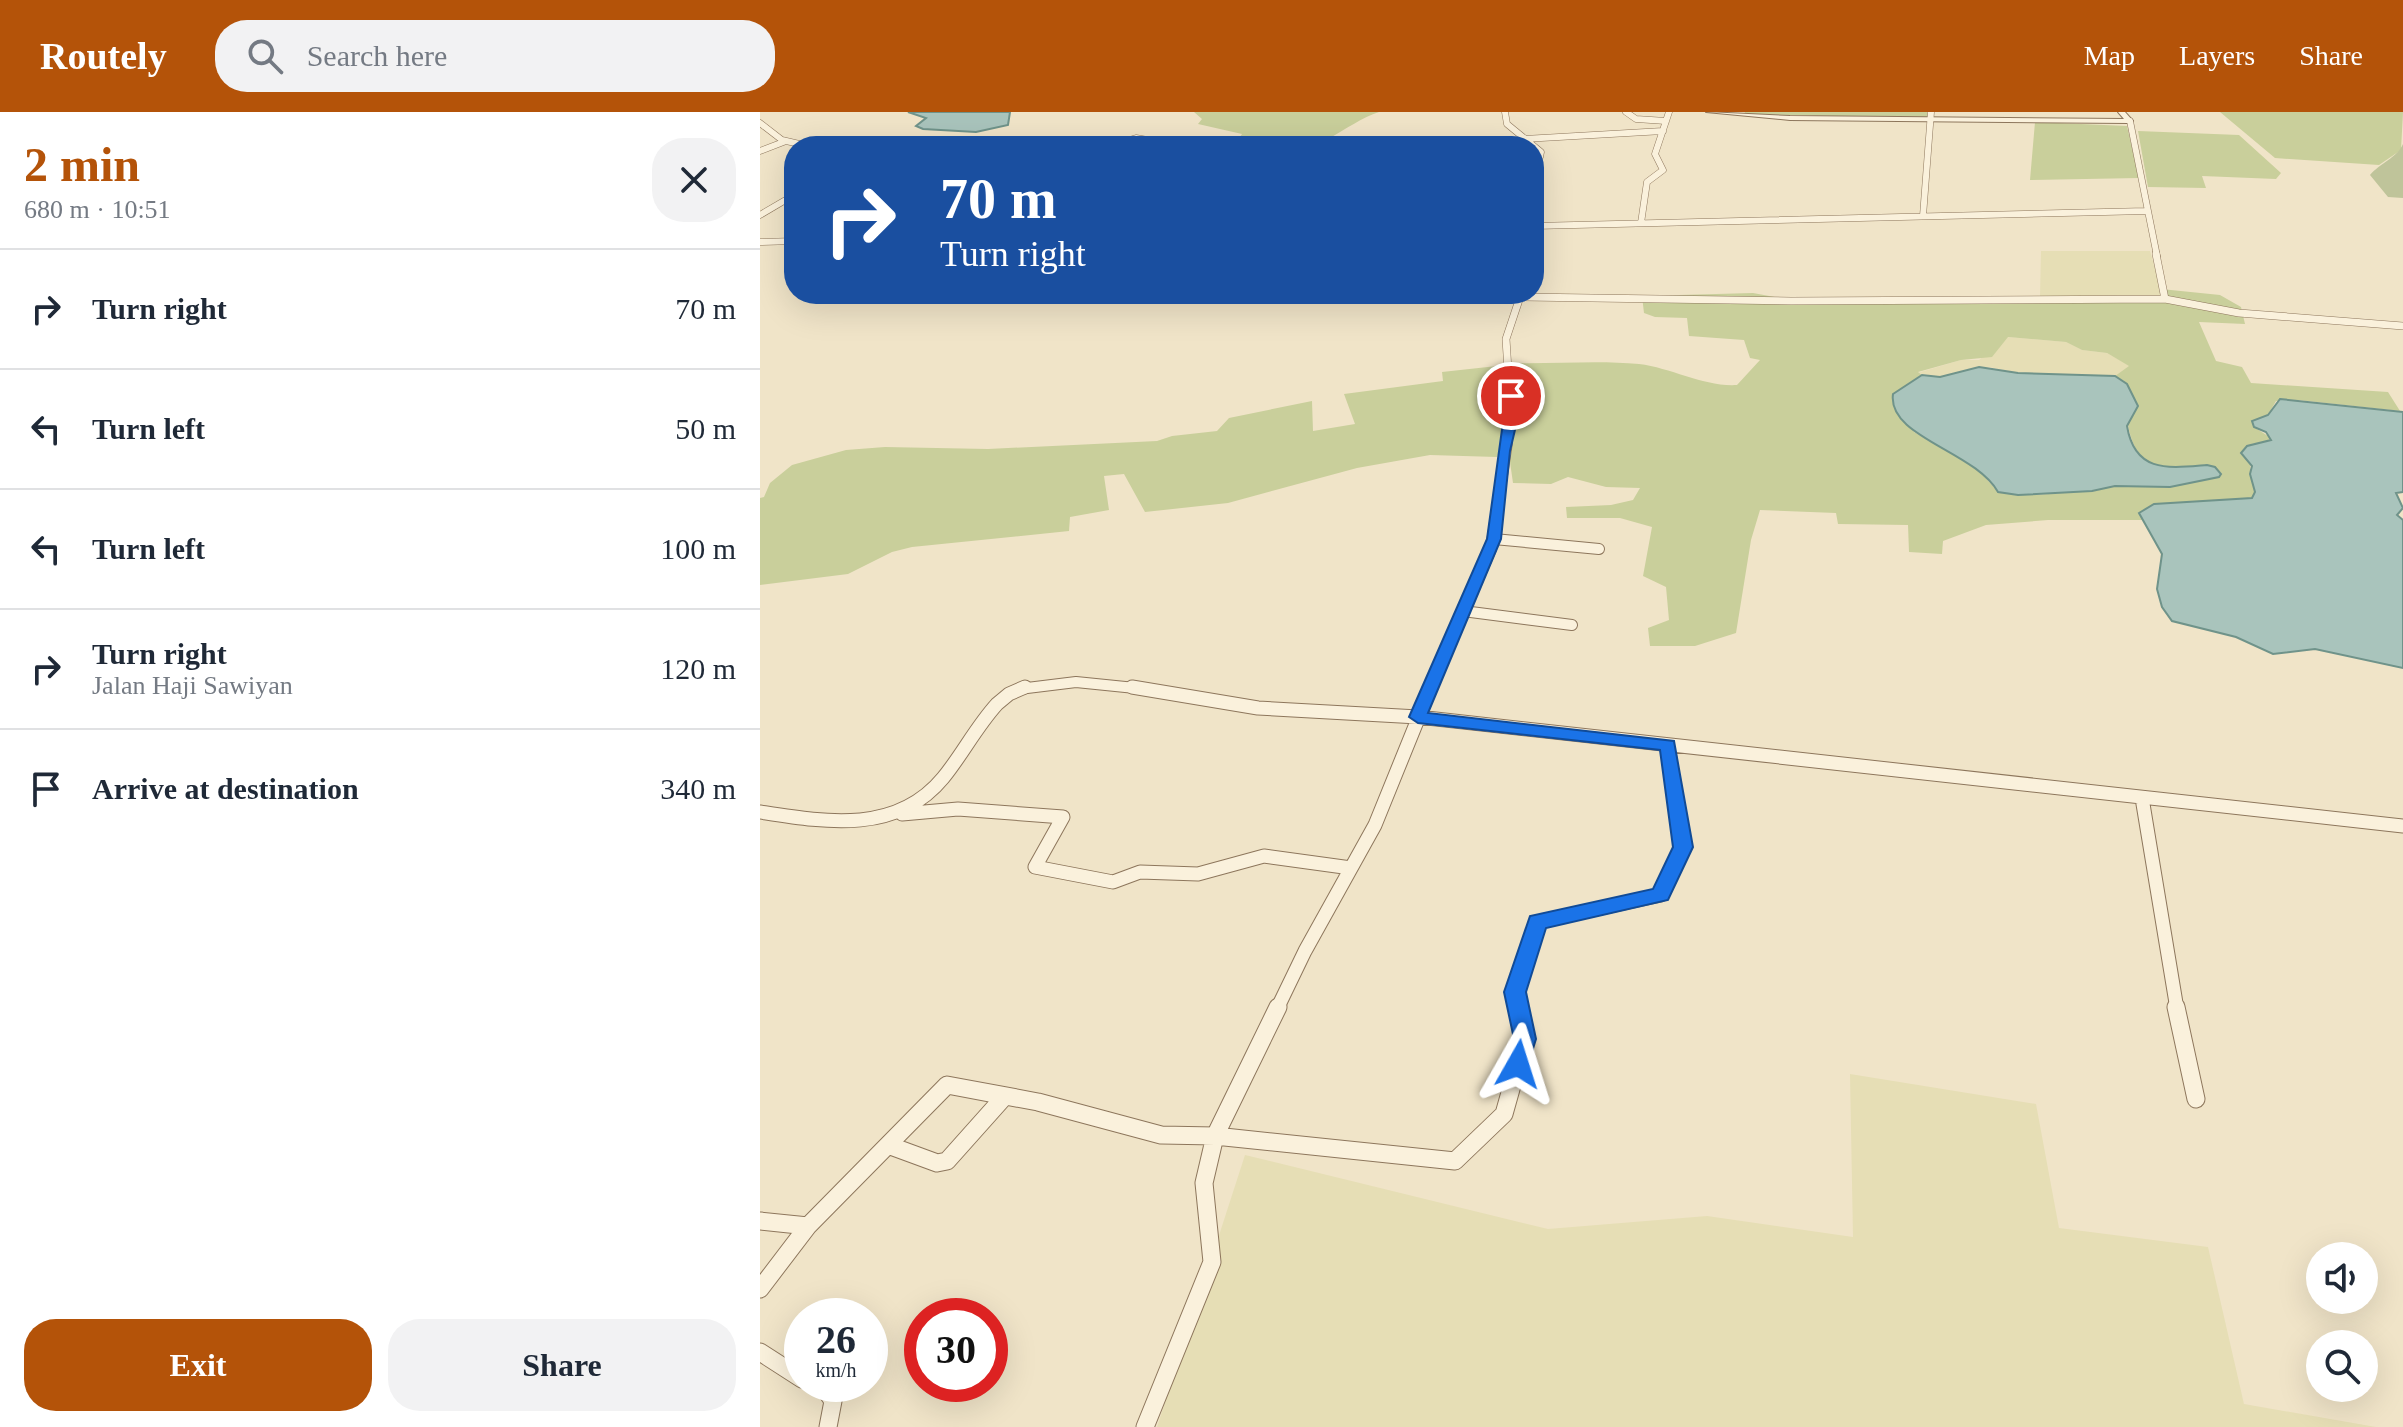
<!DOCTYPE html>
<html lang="en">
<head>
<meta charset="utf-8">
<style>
  :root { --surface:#fff; --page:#f2f2f3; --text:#1f2937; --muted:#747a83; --line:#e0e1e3; --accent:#b45309 }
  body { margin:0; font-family:"Times New Roman",serif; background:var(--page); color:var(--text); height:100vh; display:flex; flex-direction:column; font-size:30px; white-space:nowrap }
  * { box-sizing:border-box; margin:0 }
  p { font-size:26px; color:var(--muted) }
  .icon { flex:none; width:44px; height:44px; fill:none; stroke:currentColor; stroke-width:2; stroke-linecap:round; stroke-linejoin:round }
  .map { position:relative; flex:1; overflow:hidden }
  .drawer { display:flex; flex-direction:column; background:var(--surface); width:760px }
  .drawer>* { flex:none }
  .banner { position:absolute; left:24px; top:24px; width:760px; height:168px; border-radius:32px; box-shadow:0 8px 32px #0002; background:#1a4fa0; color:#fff; overflow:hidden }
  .tools { position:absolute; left:1546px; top:1130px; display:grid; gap:16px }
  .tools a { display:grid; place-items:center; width:72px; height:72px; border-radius:50%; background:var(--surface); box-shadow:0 8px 32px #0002; font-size:40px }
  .speed { position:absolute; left:24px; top:1186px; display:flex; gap:16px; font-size:40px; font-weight:700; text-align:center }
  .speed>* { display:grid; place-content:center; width:104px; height:104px; border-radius:50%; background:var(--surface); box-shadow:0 8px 32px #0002; line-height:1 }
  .speed small { font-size:20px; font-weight:400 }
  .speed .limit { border:12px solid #d22; background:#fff; color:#111 }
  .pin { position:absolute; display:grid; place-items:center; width:68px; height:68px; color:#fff; margin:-34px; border:4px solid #fff; border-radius:50%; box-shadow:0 2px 8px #0007 }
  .me { position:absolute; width:88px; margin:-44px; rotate:6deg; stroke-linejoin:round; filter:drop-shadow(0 0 6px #0008) }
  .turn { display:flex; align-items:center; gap:28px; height:168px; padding:0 24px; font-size:36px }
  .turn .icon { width:104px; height:104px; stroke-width:2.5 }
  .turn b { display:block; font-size:56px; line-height:68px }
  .round { display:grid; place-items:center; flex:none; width:84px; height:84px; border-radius:32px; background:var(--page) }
  .summary { display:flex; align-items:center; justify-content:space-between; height:136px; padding:0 24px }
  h1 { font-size:48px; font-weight:700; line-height:60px; color:var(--accent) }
  .button { display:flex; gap:16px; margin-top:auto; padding:16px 24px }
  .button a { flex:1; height:92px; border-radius:32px; background:var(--accent); color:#fff; font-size:32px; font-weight:700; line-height:92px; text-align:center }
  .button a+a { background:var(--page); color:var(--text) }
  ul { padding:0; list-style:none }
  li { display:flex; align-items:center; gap:24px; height:120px; padding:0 24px; border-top:2px solid var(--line) }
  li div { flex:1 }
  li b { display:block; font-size:30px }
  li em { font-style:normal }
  header { display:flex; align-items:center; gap:48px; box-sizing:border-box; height:112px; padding:0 40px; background:var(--accent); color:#fff }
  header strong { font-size:38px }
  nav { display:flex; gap:44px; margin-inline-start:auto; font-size:28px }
  .search { width:560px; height:72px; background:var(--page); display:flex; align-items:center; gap:20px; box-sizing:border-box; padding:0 28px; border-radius:32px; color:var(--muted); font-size:30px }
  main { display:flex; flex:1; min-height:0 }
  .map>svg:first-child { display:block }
</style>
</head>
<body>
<header>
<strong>Routely</strong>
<div class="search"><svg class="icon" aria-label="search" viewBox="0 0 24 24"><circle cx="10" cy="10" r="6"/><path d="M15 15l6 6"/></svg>Search here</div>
<nav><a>Map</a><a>Layers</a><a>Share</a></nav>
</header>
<main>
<section class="drawer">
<div class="summary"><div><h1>2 min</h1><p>680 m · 10:51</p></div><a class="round"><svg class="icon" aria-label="close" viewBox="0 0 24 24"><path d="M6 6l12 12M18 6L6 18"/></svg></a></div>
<ul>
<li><svg class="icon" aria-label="right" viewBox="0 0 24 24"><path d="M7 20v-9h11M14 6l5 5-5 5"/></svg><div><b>Turn right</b></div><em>70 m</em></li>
<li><svg class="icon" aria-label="left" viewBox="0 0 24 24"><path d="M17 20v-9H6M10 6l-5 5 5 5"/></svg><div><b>Turn left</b></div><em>50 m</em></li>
<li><svg class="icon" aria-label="left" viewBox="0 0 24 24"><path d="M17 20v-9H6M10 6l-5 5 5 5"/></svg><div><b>Turn left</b></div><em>100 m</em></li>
<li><svg class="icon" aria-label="right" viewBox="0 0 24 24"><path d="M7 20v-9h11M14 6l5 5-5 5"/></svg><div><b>Turn right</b><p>Jalan Haji Sawiyan</p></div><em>120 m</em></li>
<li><svg class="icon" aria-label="arrive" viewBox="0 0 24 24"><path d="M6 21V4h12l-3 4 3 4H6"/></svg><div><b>Arrive at destination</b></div><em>340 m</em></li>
</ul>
<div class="button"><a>Exit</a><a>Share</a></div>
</section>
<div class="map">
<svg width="1643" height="1315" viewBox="0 0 1643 1315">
  <rect width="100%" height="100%" fill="#f0e4c8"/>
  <path fill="#e6deb5" d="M1281 139H1390L1403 184 1280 185Z
    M1247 225 1306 230 1322 238 1347 241 1370 254 1355 264 1258 261 1229 255 1209 257 1180 265 1157 261 1201 248H1219Z
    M1090 962 1276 992 1299 1116 1448 1135 1484 1292 1616 1315H397L485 1043 788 1117 947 1104 1093 1125Z"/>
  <path fill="#c9cf9b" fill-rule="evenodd" d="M434 0H619C603 5 584 18 570 26L574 30 564 34H481L476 30 482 22 438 12 442 7Z
    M985 0H1167L1169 6 984 2Z
    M1460 0H1643L1641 38 1619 53 1515 46Z
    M1275 10 1367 14 1379 66 1270 68Z
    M1378 19 1479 23 1521 61 1516 67 1442 64 1446 76 1388 75Z
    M1401 177 1460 183 1481 195 1485 212 1439 210 1456 249 1482 255 1491 271 1628 280 1640 299 1538 288 1516 289 1508 303 1492 309 1494 315 1511 326 1504 331 1491 332 1490 362 1495 380 1492 386 1394 392 1379 401 1383 408H1288L1226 413 1183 429 1182 442 1149 440 1148 413 1078 412 1076 401 1000 398 991 428 976 521 935 534H890L888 516 909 508 906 475 883 464 892 415 860 406H807L806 395 851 393 873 388 880 376 846 375 808 365 791 372 753 371 749 343 757 309 753 251C795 252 838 248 879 252 912 256 944 275 977 273L1000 248 990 246 984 228 929 224 927 206 895 205 884 201 882 184 993 181 1025 187 1402 184ZM1248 225 1306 230 1322 238 1347 241 1369 254 1355 264 1364 269C1367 303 1364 354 1410 356V375C1391 375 1371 372 1352 374 1316 378 1274 388 1238 380L1217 356 1154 320 1139 279 1162 263 1158 260 1201 248 1232 245Z
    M746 253 750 311 737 345 670 343 597 356 468 391 385 400 364 362 344 364 349 398 310 405 309 419 152 435 132 440 88 462 0 473V386L4 385 10 371 32 353 86 338 125 335 228 337 397 329 412 324 457 319 469 306 552 289 553 319 595 312 584 282 683 269 682 260Z"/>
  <path fill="#bfc49a" d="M1643 32V86L1628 85 1610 63C1619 52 1638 45 1643 32Z"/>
  <path fill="#a9c4bc" stroke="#6f938a" stroke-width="2" d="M148 0H250L248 13 216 20 163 17 156 14 166 6Z
    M1219 255 1258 261 1355 264 1367 272 1378 294 1367 314C1375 362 1410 356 1447 353L1455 355 1461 362 1459 365 1410 375 1355 374 1332 379 1258 383 1238 380C1215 339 1127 325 1133 282L1162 263 1180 265Z
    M1520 287 1643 300V380L1636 381 1643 396 1637 403 1643 408V556L1555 537 1513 542 1476 525 1412 509 1402 495 1397 477 1402 442 1379 401 1394 392 1492 386 1495 380 1490 362 1492 354 1481 341 1487 334 1511 328 1506 320 1494 315 1492 309 1508 303Z"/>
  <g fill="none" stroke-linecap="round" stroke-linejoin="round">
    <defs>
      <path id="minor-far4" d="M745 0 747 12 781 40 780 45 774 48
        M866 0 876 7 906 9
        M1370 9 1397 144
        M0 11 22 28 48 34
        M763 27 903 19
        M350 34 376 26 422 34
        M0 39 26 29
        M0 103 34 83
        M1163 104 1171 0
        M881 111 887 70 903 58 895 42 909 0
        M774 114 1386 99
        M0 130 34 129"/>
      <path id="minor-far3" d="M1396 142 1405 187
        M761 185 1031 189 1405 187 1479 201 1643 214
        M747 332 751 305 746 227 761 182"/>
      <path id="minor-far2" d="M734 427 839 437
        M703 499 812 513
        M259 577 316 570 385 577
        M670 577 731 437 747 330"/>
      <path id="minor-far1" d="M372 575 498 596 658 605 1643 714
        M1382 686 1417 897
        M0 700C64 710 136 723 183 666 202 643 216 615 237 592L249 582 265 575
        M142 702 198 697 303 705 275 755 353 770 380 760 438 762 504 744 591 756
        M517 897 545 839 615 713 671 575
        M759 897 755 880 777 810 901 783 923 735 908 633"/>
      <path id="minor" d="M1416 895 1436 987
        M128 1033 177 1051 187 1049 245 984
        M0 1109 48 1114
        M0 1177 48 1114 187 973 278 990 401 1023 455 1024 695 1049 744 1002 765 927 758 895
        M0 1240 42 1267
        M54 1272 67 1280 73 1289 68 1315
        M385 1315 452 1150 444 1071 455 1024 518 895"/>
      <path id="tertiary" d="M946 0 1030 4 1364 7 1358 0H1365L1373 9 1370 11 1030 8Z"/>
    </defs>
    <use href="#minor-far4" stroke="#8d765c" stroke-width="7"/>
    <use href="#minor-far3" stroke="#8d765c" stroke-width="8"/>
    <use href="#minor-far2" stroke="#8d765c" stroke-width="12"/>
    <use href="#minor-far1" stroke="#8d765c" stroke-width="15"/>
    <use href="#minor" stroke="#8d765c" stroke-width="19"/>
    <use href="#tertiary" stroke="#8d765c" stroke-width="2"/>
    <use href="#minor-far4" stroke="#faf1dc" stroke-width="6"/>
    <use href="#minor-far3" stroke="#faf1dc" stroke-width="7"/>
    <use href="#minor-far2" stroke="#faf1dc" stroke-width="10"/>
    <use href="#minor-far1" stroke="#faf1dc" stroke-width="13"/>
    <use href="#minor" stroke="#faf1dc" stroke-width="17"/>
    <use href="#tertiary" fill="#faf1dc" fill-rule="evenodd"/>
  </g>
  <path fill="#1a73e8" stroke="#114b97" stroke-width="2" d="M747 281 757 284 758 305 750 339 741 427 668 601 914 629 933 735 908 788 786 816 766 880 776 927 766 959 758 962 750 959 746 952 754 927 744 880 770 804 893 777 913 735 900 638 658 611 649 605 727 427Z"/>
</svg>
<div class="tools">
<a><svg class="icon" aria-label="sound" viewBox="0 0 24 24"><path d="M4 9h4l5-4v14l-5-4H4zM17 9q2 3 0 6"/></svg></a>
<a><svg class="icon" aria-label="search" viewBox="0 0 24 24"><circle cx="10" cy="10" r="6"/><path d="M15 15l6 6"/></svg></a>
</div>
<div class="speed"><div>26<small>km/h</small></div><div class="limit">30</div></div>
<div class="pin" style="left:751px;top:284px;background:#d93025"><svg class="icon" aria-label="arrive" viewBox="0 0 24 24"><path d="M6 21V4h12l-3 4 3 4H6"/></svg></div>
<svg class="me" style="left:758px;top:952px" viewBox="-20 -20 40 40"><path d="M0-17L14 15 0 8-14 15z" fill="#1a73e8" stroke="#fff" stroke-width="4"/></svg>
<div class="banner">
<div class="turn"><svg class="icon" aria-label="right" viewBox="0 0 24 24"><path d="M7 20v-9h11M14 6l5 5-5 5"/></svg><div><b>70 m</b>Turn right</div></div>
</div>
</div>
</main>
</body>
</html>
